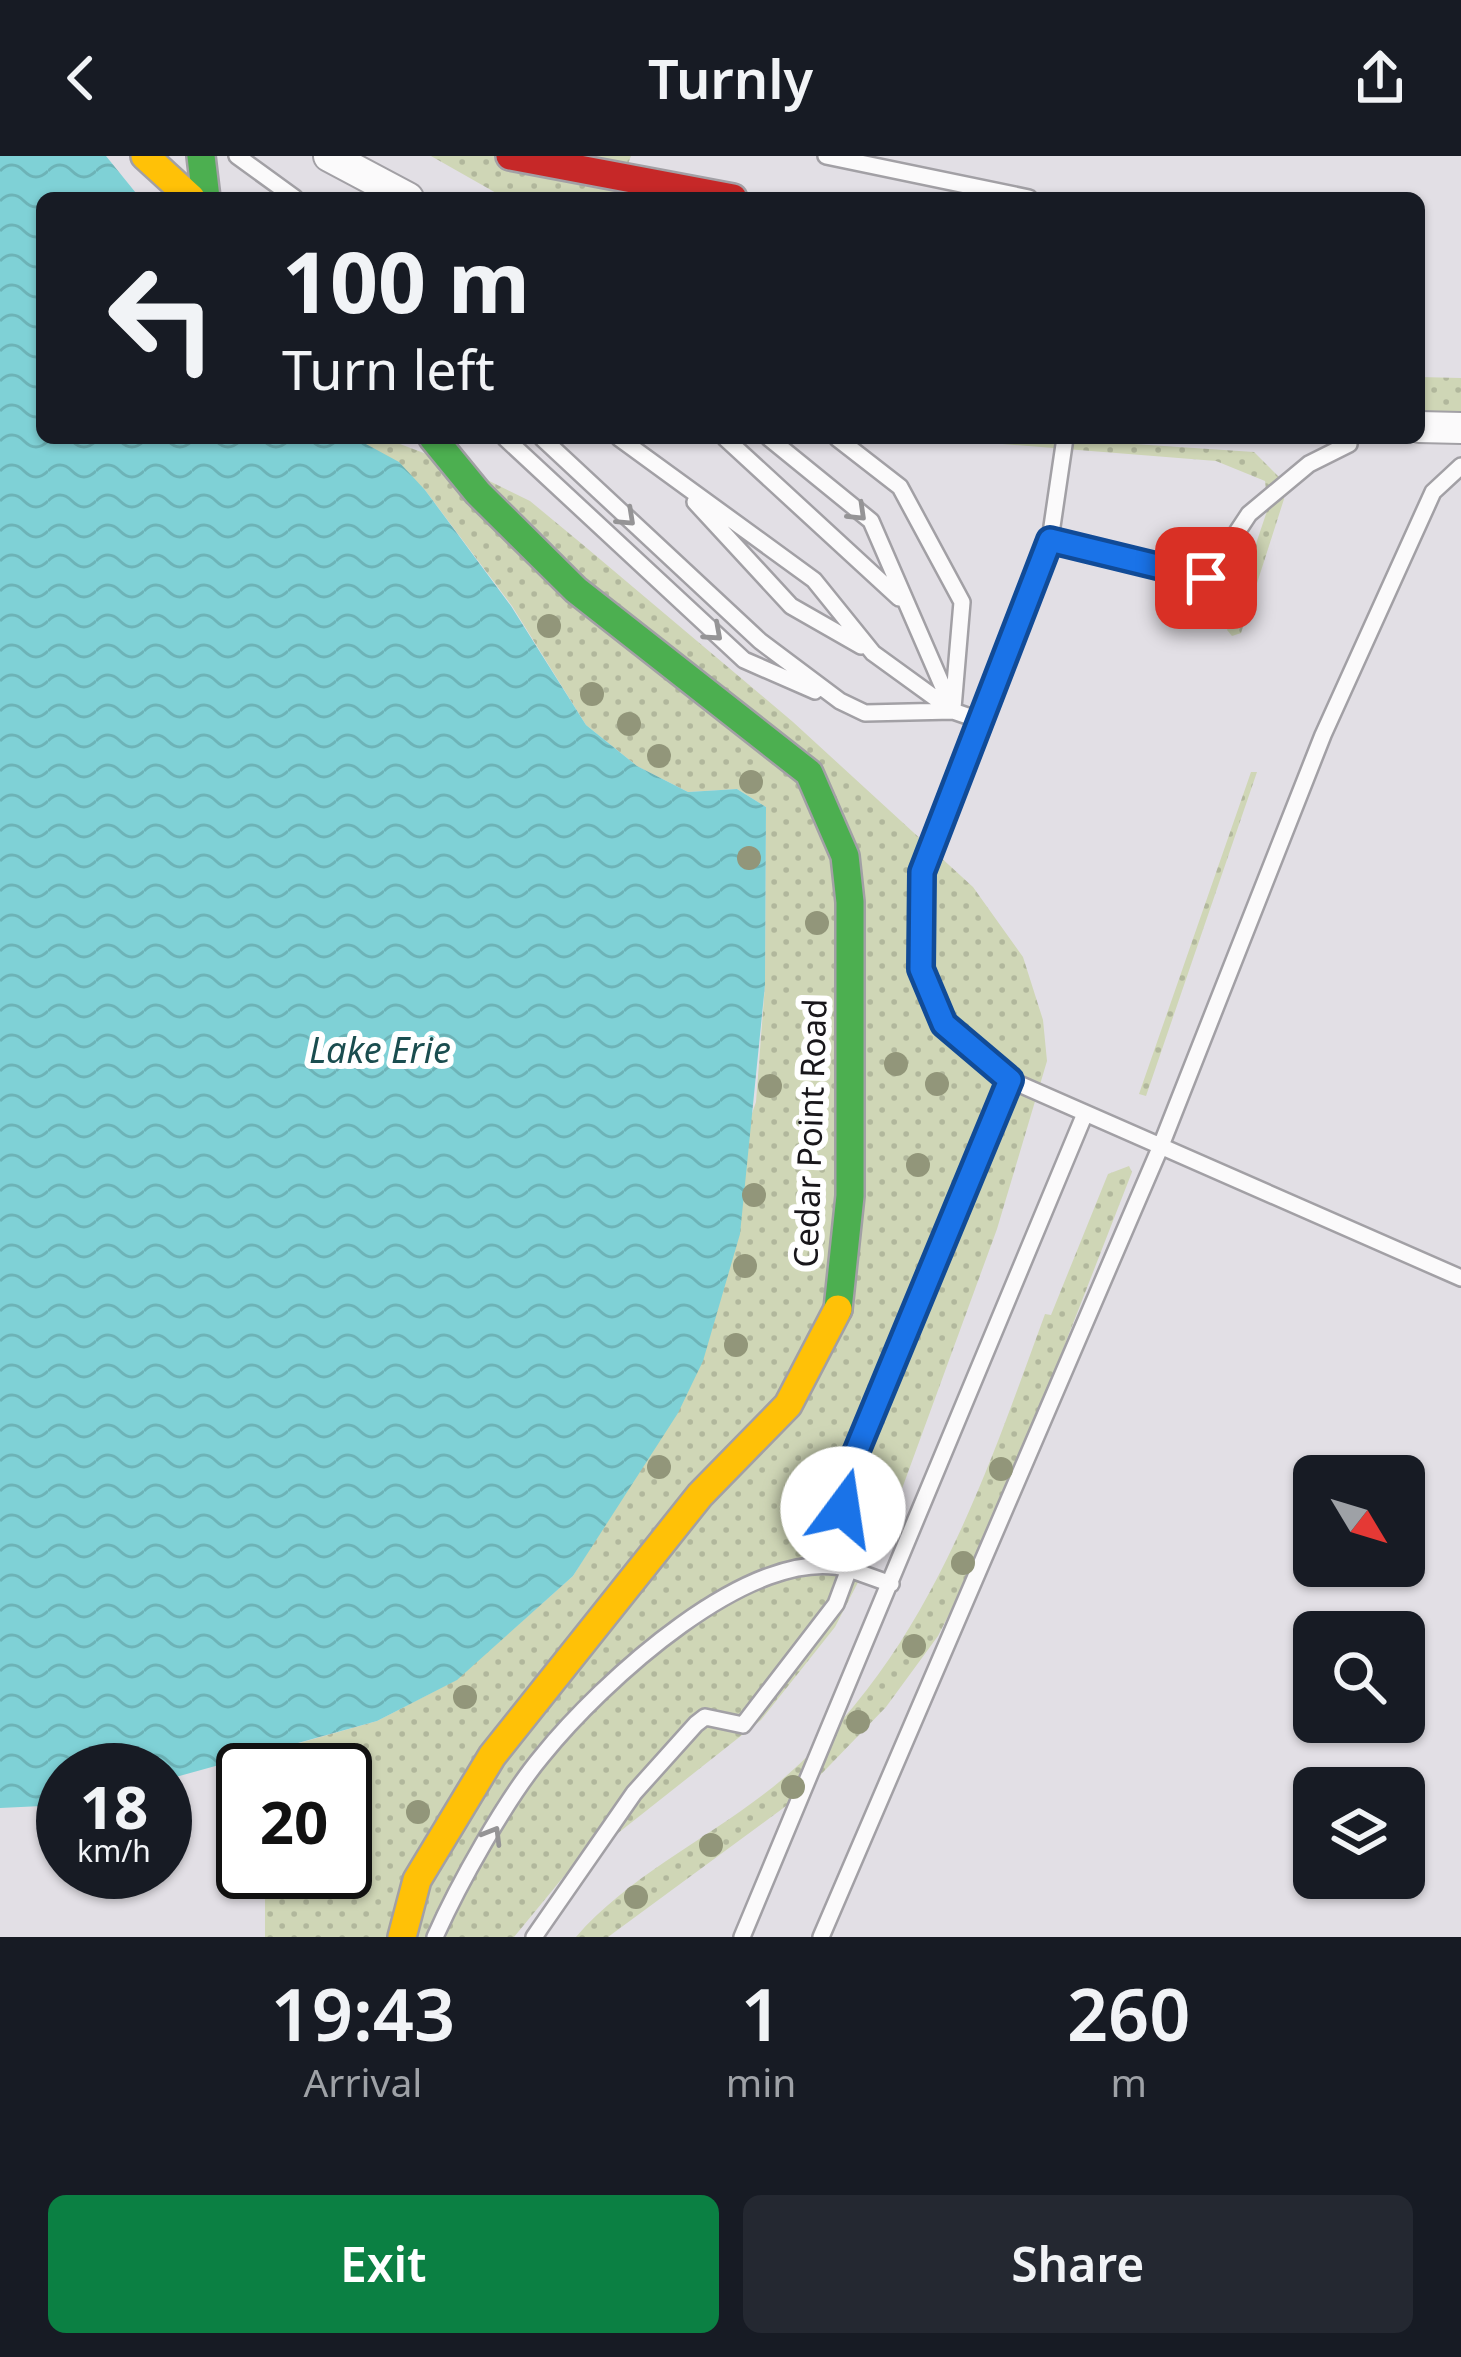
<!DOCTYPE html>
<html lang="en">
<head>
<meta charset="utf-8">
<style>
  :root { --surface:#171b24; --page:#242831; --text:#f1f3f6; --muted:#9ea1a6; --accent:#0b8043 }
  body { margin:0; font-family:"Noto Sans",sans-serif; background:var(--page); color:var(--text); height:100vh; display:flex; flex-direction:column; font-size:45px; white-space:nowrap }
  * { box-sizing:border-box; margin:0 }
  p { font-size:39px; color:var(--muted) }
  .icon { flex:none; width:66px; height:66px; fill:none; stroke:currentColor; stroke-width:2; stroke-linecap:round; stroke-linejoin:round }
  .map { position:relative; height:1781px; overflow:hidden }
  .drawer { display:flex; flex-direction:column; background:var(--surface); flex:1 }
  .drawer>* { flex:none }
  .guide { position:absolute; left:36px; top:36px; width:1389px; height:252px; border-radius:18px; box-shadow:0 3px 9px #0004; background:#171b24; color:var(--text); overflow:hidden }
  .needle { width:78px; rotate:128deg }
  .tools { position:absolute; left:1293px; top:1299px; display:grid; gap:24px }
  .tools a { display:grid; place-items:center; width:132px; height:132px; border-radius:18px; background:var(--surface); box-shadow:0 3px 9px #0004; font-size:60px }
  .speed { position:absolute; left:36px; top:1587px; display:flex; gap:24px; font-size:60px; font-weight:700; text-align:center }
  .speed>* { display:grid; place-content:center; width:156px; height:156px; border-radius:50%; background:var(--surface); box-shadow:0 3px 9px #0004; line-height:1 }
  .speed small { font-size:30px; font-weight:400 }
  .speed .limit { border:6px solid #111; border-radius:18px; background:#fff; color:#111 }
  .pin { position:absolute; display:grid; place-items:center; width:102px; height:102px; color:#fff; margin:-51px; border-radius:24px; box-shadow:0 6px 18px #0006 }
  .me { position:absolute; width:132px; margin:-66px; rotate:14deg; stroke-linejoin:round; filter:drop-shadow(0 0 9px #0008) }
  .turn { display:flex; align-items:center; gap:42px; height:252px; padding:0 48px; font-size:54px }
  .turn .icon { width:156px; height:156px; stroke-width:2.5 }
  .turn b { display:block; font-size:84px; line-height:102px }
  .eta { display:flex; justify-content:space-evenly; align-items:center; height:204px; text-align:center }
  .eta b { font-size:72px; font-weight:600; line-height:84px }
  .cta { display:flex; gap:24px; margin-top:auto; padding:24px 48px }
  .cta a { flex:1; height:138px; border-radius:18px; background:var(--accent); color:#fff; font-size:48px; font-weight:600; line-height:138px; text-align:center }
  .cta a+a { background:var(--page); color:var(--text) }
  header { display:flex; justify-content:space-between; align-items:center; height:156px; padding:0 48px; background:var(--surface); font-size:54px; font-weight:600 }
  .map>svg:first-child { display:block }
</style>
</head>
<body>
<header><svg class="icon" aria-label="back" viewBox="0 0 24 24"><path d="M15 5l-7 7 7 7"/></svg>Turnly<svg class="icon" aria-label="share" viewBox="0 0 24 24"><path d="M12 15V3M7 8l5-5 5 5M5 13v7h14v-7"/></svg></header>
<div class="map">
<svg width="1461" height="1781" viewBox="0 0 1461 1781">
  <defs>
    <pattern id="green-dots" width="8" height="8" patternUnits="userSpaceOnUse" patternTransform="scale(3)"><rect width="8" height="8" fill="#cfd6b6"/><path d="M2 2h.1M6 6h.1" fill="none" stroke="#b1b79c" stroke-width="1.8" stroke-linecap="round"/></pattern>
    <pattern id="water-waves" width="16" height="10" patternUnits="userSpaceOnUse" patternTransform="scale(3)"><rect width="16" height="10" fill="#7fd1d6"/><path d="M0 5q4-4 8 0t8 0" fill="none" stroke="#6db3b7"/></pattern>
  </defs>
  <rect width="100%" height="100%" fill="#e2dfe5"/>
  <path fill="url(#green-dots)" d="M431 0H631L615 42H505Z
    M1419 221 1461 222V258L1419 255Z
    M355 282H384L461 311 530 345 582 388 793 566 973 731 1023 801 1043 864 1047 905 997 1073 892 1360 835 1471 761 1564 565 1719 514 1781H265V1716H345V1614H264V1597L377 1565 456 1524 573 1420 613 1355 756 946 765 829 766 651 737 633 688 636 637 610 586 569 512 450 425 334Z
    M928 282H1044L1254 296 1280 322 1284 343 1241 477 1232 480 1227 474 1268 352 1265 325 1216 305Z
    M1251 616H1257L1146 940 1139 938Z
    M1129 1010 1132 1016 995 1368 938 1480 886 1551 801 1639 608 1781H576C633 1715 719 1678 785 1621 926 1499 983 1328 1045 1158L1051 1159 1108 1018Z"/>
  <path fill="url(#water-waves)" d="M0 0H106L140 42H42V282H355L399 306 425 334 511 450 586 569 637 610 688 636 737 633 766 651 765 829 740 1078 703 1205 678 1257 573 1420 457 1524 377 1565 165 1624V1614H63V1649L0 1652Z"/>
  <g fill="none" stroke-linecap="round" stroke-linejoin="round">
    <defs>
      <path id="lane" d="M237 0 295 42
        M826 0 1029 42
        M505 282 744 504 815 535
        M542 282 760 485 840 545 865 557 953 555
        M619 282 814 424 873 497 953 555 982 565
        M725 282 899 442
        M769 282 871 365 952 552
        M837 282 900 331 962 446 953 552
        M1349 282V288L1309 308 1249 358 1206 423 1050 384 922 716 921 813 944 868 1010 924 1461 1122
        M695 346 791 450 861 490
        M1050 384 1065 282
        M435 1781C458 1729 506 1643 542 1600 600 1528 753 1385 849 1413L843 1353 852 1306 1010 924
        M534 1781 634 1637 696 1568 705 1561 743 1569 836 1448 849 1413 891 1428
        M742 1781 1084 960
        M821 1781 1160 992 1323 579 1433 336 1461 310"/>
      <path id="street" d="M329 0 408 42
        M1419 271 1461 272"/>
      <path id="fast" d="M201 0 206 42
        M433 282 478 337 576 434 809 617 845 700 850 746V1040L838 1153"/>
      <path id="slow" d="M145 0 191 42
        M402 1781 417 1724 492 1600 700 1339 788 1249 838 1153"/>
      <path id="jam" d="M510 0 733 42"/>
    </defs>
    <use href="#lane" stroke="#a2a0a5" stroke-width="20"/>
    <use href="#street" stroke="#a2a0a5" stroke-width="34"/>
    <use href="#fast" stroke="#a2a0a5" stroke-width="32"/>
    <use href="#slow" stroke="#a2a0a5" stroke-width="32"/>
    <use href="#jam" stroke="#a2a0a5" stroke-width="32"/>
    <use href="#lane" stroke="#fbfafb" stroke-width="15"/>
    <use href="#street" stroke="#fbfafb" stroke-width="30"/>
    <use href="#fast" stroke="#4caf50" stroke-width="27"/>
    <use href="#slow" stroke="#ffc107" stroke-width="27"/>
    <use href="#jam" stroke="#c62828" stroke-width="27"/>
  </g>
  <g fill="#92967a">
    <circle cx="549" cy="470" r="12"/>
    <circle cx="592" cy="538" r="12"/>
    <circle cx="629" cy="568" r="12"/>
    <circle cx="659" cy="600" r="12"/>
    <circle cx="751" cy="626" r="12"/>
    <circle cx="749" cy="702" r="12"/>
    <circle cx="817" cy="767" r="12"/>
    <circle cx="896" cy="908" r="12"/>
    <circle cx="937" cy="928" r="12"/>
    <circle cx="770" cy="930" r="12"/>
    <circle cx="918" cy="1009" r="12"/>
    <circle cx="754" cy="1039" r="12"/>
    <circle cx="745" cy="1110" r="12"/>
    <circle cx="736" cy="1189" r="12"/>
    <circle cx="659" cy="1311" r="12"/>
    <circle cx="1001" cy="1313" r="12"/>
    <circle cx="963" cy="1407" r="12"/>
    <circle cx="914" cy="1490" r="12"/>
    <circle cx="465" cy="1541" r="12"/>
    <circle cx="858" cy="1566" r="12"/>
    <circle cx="793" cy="1631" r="12"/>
    <circle cx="418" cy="1656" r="12"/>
    <circle cx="711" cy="1689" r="12"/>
    <circle cx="636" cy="1741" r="12"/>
  </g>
  <defs><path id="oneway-chevron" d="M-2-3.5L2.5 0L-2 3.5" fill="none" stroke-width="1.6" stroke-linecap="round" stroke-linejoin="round" transform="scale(3)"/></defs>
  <g stroke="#959496">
    <use href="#oneway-chevron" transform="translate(858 357) rotate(44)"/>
    <use href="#oneway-chevron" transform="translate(627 362) rotate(43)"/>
    <use href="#oneway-chevron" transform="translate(714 477) rotate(42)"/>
    <use href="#oneway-chevron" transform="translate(493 1679) rotate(-59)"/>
  </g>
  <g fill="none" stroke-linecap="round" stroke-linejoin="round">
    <defs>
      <path id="route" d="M843 1353 852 1306 1010 924 944 868 921 813 922 716 1050 384 1206 422"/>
    </defs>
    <use href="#route" stroke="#114b97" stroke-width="30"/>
    <use href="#route" stroke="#1a73e8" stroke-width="21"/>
  </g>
  <g text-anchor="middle" stroke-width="12" stroke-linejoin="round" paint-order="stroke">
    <g font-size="33" fill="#19171b" stroke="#fff">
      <text transform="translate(810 977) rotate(-88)" y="12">Cedar Point Road</text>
    </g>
    <g font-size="36" font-style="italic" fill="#1a4d4f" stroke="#fff">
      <text x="380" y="907">Lake Erie</text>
    </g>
  </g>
</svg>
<div class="tools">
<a><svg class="needle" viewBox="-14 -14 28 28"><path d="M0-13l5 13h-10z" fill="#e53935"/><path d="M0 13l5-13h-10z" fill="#9ea1a6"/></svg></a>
<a><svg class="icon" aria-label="search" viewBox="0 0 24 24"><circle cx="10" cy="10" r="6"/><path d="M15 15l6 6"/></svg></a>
<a><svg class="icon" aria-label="layers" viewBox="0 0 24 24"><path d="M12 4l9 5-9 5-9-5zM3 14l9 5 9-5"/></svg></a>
</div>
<div class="speed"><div>18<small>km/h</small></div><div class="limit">20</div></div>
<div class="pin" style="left:1206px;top:422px;background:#d93025"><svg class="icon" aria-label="arrive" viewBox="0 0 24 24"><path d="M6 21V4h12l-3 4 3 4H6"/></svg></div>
<svg class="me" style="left:843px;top:1353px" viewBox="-20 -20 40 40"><circle r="19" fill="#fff"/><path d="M0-13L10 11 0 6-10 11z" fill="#1a73e8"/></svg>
<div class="guide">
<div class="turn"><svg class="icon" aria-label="left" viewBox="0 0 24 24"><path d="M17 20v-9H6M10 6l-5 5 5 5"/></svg><div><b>100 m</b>Turn left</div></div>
</div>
</div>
<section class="drawer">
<div class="eta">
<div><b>19:43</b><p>Arrival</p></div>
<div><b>1</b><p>min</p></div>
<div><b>260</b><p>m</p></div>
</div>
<div class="cta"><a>Exit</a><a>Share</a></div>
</section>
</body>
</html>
